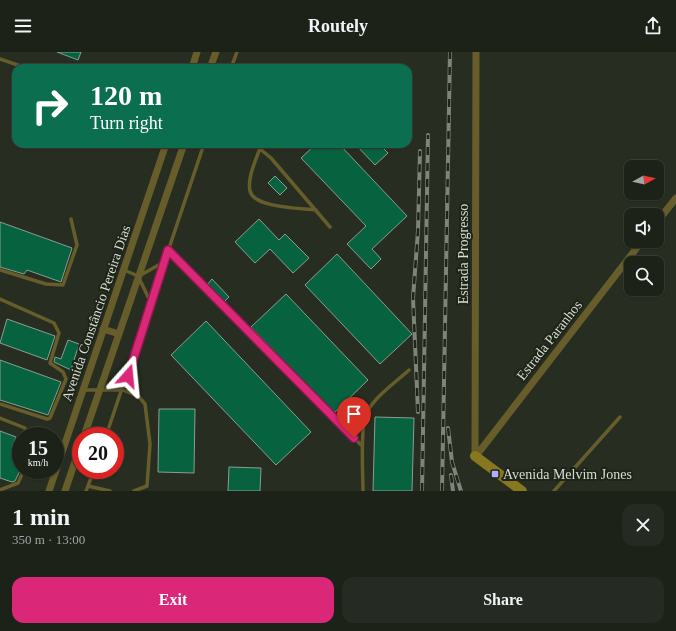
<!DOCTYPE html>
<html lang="en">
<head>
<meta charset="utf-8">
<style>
  :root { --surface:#1d2219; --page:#252a22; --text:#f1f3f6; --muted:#a0a4a2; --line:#3b3f38; --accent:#db2777 }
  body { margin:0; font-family:Georgia,serif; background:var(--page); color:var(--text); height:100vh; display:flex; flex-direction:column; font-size:15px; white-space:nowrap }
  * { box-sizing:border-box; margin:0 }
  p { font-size:13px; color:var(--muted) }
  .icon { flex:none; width:22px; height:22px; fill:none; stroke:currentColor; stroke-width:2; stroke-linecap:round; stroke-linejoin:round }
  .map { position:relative; height:439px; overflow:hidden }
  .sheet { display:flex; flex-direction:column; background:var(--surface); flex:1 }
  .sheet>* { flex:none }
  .guide { position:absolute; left:12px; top:12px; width:400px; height:84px; border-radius:12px; box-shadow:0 1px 3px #0004,0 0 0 1px var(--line); background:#0b6e4f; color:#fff; overflow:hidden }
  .needle { width:26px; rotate:82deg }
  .fabs { position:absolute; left:624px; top:108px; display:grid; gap:8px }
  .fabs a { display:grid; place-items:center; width:40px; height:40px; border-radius:8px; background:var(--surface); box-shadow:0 1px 3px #0004,0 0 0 1px var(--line); font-size:20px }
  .speed { position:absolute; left:12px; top:375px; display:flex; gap:8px; font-size:20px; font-weight:700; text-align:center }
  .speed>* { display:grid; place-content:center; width:52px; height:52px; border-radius:50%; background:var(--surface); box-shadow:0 1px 3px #0004,0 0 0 1px var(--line); line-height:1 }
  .speed small { font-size:10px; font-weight:400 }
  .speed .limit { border:6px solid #d22; background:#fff; color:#111 }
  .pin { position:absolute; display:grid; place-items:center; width:34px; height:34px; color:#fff; margin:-41px -17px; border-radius:50% 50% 50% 0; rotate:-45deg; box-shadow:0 0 4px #0007 }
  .pin .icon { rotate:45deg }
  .me { position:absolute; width:44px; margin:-22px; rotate:18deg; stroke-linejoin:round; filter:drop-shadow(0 0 3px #0008) }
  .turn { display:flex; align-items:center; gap:14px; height:84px; padding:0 12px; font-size:18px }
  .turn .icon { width:52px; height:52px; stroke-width:2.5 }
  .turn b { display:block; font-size:28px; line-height:34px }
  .round { display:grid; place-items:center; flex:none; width:42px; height:42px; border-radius:12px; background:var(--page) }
  .head { display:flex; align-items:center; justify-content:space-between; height:68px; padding:0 12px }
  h1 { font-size:24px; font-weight:800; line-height:30px }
  .button { display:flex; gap:8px; margin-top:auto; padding:8px 12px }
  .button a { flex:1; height:46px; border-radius:12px; background:var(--accent); color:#fff; font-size:16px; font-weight:800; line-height:46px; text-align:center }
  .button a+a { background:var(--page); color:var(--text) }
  header { display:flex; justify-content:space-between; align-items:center; height:52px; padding:0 12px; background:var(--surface); font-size:18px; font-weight:800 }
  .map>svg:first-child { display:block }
</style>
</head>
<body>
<header><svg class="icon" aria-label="menu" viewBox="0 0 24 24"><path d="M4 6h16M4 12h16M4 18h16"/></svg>Routely<svg class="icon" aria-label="share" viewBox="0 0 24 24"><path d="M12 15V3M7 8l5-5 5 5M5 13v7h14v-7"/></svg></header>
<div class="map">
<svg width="676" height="439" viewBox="0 0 676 439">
  <rect width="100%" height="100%" fill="#272e21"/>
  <path fill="#076240" stroke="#8b9d93" d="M57 0H81L78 8Z
    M316 92H339L407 164 372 197 381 207 371 217 347 192 366 174 301 106Z
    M355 92H379L388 101 375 113Z
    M275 124 287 136 280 143 268 131Z
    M259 167 279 188 285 182 309 206 293 221 270 197 255 211 235 190Z
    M0 170 72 196 61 230 27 218 24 222 0 215Z
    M337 202 412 282 380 312 305 233Z
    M212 227 229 245 224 250 207 233Z
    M286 242 368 328 334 361 251 275Z
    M7 267 55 284 47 308 0 291Z
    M206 269 311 380 276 413 171 303Z
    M68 288 79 292 71 318 54 310 55 305 61 307Z
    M0 308 61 330 48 363 0 348Z
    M159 357H195L194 421 158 420Z
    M375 365 414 366 412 439H373Z
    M0 379 16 385 12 395 21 398V417L15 429 12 430 0 426Z
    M229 415 261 416 260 439H228Z"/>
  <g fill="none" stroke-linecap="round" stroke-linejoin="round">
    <path stroke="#665d2b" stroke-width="3.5" d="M0 7 26 16
      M231 16 237 0
      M254 92 271 106 330 175
      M260 96C256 108 247 126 250 139 254 156 301 156 316 158
      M168 198 362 394
      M0 218 46 232 63 233 77 193 71 167
      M124 218 138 224 151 251
      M139 224 164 210
      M0 247 54 271 59 281 50 311 63 320 66 327 50 366 47 367 0 352
      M84 338H123L139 345 145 352 150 392 147 434 134 439
      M0 366 25 376 27 384
      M106 384 204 92
      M88 434 110 439
      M0 438 18 431 24 418
      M86 439 94 418
      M363 439C363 424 360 374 366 362 375 344 395 331 409 318
      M554 439 620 365"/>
    <path stroke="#665d2b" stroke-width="7" d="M192 16 197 0
      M210 16 216 0
      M657 170 676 146
      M103 277 119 282
      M84 384 184 92
      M475 404 476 0
      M476 404 642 189
      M49 439 166 92
      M65 439 81 392"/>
    <path stroke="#87771f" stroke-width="10" d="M475 404 522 439"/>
    <defs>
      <path id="rail" d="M418 360 413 246 418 179 420 99
        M448 376 452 410 461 439
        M451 423 453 439
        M422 439 428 83
        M442 439 450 0"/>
    </defs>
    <use href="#rail" stroke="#7e8479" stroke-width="4"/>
    <use href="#rail" stroke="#1e2417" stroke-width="2.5" stroke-dasharray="8" stroke-linecap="butt"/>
  </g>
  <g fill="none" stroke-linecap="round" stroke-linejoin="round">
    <defs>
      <path id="route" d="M128 324 168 198 354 386"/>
    </defs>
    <use href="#route" stroke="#8e194d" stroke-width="10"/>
    <use href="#route" stroke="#db2777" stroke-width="7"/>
  </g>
  <rect fill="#b0aefa" stroke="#1e2417" stroke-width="1.5" x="491" y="418" width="8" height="8" rx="2"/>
  <g text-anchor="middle" stroke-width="4" stroke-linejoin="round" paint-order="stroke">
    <g font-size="14" fill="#d8ddd4" stroke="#1e2417">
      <text transform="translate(463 202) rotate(-90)" y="5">Estrada Progresso</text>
      <text transform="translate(96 261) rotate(-71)" y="5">Avenida Constâncio Pereira Dias</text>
      <text transform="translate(549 288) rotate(-52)" y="5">Estrada Paranhos</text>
    </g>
    <g font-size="14" fill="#d8ddd4" stroke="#1e2417" text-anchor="start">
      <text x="503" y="427">Avenida Melvim Jones</text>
    </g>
  </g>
</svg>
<div class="fabs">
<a><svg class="needle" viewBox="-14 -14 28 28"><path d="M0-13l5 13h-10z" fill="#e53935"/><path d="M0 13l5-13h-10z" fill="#a0a4a2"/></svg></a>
<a><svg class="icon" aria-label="sound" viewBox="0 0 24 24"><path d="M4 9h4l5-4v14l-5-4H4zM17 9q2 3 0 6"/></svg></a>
<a><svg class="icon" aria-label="search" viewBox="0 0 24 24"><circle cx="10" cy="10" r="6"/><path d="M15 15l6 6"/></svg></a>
</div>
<div class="speed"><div>15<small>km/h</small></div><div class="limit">20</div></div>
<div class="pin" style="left:354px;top:386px;background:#d93025"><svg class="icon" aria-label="arrive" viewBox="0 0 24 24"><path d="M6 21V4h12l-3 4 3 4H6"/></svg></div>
<svg class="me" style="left:128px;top:324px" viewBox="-20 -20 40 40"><path d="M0-17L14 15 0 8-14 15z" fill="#db2777" stroke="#fff" stroke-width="4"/></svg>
<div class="guide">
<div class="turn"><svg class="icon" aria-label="right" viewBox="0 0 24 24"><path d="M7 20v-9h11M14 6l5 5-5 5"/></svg><div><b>120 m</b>Turn right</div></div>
</div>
</div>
<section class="sheet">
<div class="head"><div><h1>1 min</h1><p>350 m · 13:00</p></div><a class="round"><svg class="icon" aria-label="close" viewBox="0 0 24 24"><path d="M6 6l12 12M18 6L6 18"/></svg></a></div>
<div class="button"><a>Exit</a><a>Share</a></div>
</section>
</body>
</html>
